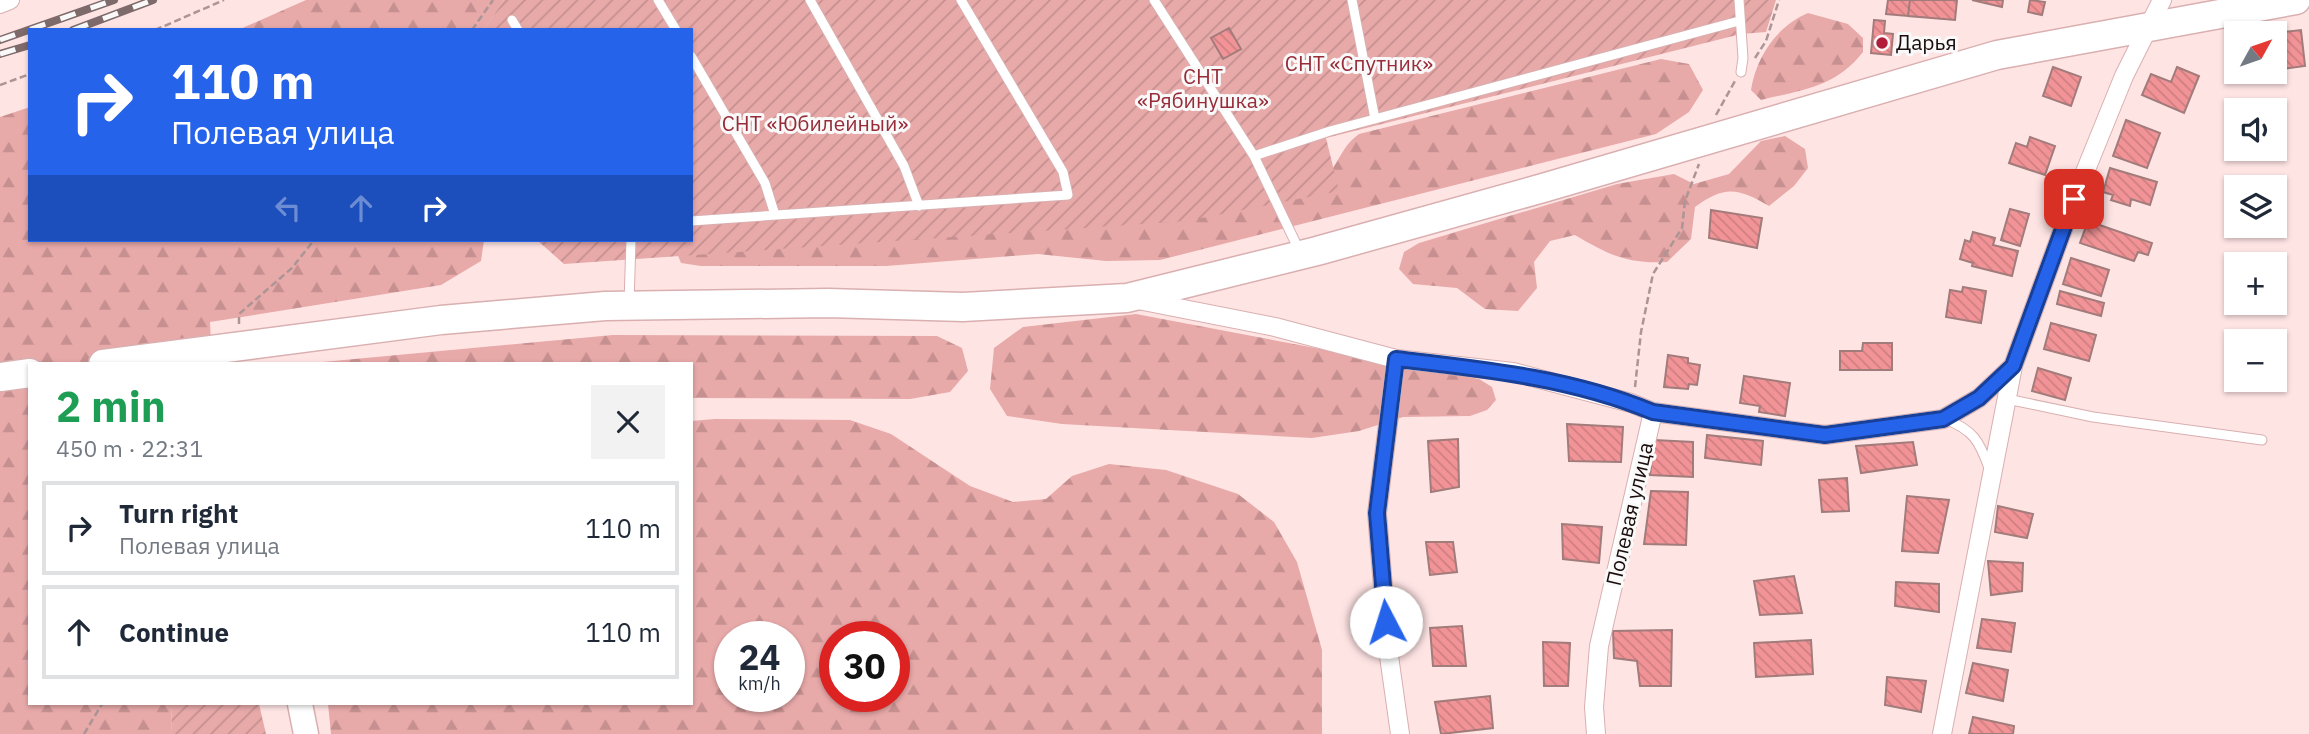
<!DOCTYPE html>
<html lang="en">
<head>
<meta charset="utf-8">
<style>
  :root { --surface:#fff; --page:#f2f2f3; --text:#1f2937; --muted:#747a83; --line:#e0e1e3 }
  body { margin:0; font-family:"IBM Plex Sans",sans-serif; background:var(--page); color:var(--text); height:100vh; display:flex; flex-direction:column; font-size:26px; white-space:nowrap }
  * { box-sizing:border-box; margin:0 }
  p { font-size:23px; color:var(--muted) }
  .icon { flex:none; width:38px; height:38px; fill:none; stroke:currentColor; stroke-width:2; stroke-linecap:round; stroke-linejoin:round }
  .map { position:relative; flex:1; overflow:hidden }
  .panel { position:absolute; left:28px; top:362px; width:665px; height:343px; display:flex; flex-direction:column; background:var(--surface); border-radius:0px; box-shadow:0 2px 5px #0004 }
  .panel>* { flex:none }
  .top-card { position:absolute; left:28px; top:28px; width:665px; height:214px; border-radius:0px; box-shadow:0 2px 5px #0004; background:#2563eb; color:#fff; overflow:hidden }
  .needle { width:46px; rotate:50deg }
  .fabs { position:absolute; left:2224px; top:21px; display:grid; gap:14px }
  .fabs a { display:grid; place-items:center; width:63px; height:63px; border-radius:0px; background:var(--surface); box-shadow:0 2px 5px #0004; font-size:35px }
  .speed { position:absolute; left:714px; top:621px; display:flex; gap:14px; font-size:35px; font-weight:700; text-align:center }
  .speed>* { display:grid; place-content:center; width:91px; height:91px; border-radius:50%; background:var(--surface); box-shadow:0 2px 5px #0004; line-height:1 }
  .speed small { font-size:18px; font-weight:400 }
  .speed .limit { border:10px solid #d22; background:#fff; color:#111 }
  .pin { position:absolute; display:grid; place-items:center; width:60px; height:60px; color:#fff; margin:-30px; border-radius:14px; box-shadow:0 4px 10px #0006 }
  .me { position:absolute; width:77px; margin:-38px; rotate:355deg; stroke-linejoin:round; filter:drop-shadow(0 0 5px #0008) }
  .turn { display:flex; align-items:center; gap:24px; height:147px; padding:0 28px; font-size:32px }
  .turn .icon { width:91px; height:91px; stroke-width:2.5 }
  .turn b { display:block; font-size:49px; line-height:60px }
  .lanes { display:flex; align-items:center; height:66px; padding:0 28px; background:#0003; justify-content:center; gap:35px; direction:ltr }
  .lanes .off { opacity:.35 }
  .round { display:grid; place-items:center; flex:none; width:74px; height:74px; border-radius:0px; background:var(--page) }
  .head { display:flex; align-items:center; justify-content:space-between; height:119px; padding:0 28px }
  h1 { font-size:42px; font-weight:700; line-height:52px; color:#1e9e55 }
  ul { padding:0; list-style:none }
  li { display:flex; align-items:center; gap:21px; height:94px; margin:0 14px 10px; padding:0 14px; border:4px solid var(--line); border-radius:0px }
  li div { flex:1 }
  li b { display:block; font-size:26px }
  li em { font-style:normal }
  .map>svg:first-child { display:block }
</style>
</head>
<body>
<div class="map">
<svg width="2309" height="734" viewBox="0 0 2309 734">
  <defs>
    <pattern id="forest-firs" width="22" height="20" patternUnits="userSpaceOnUse" patternTransform="scale(1.75)"><rect width="22" height="20" fill="#e8a9a9"/><path d="M5 1l3.5 6h-7zM16 11l3.5 6h-7z" fill="#c69090"/></pattern>
    <pattern id="garden-furrows" width="10" height="10" patternUnits="userSpaceOnUse" patternTransform="scale(1.75)"><rect width="10" height="10" fill="#e8a9a9"/><path d="M-1 1l2-2M0 10L10 0M9 11l2-2" fill="none" stroke="#c69090"/></pattern>
    <pattern id="building-back-hatch" width="6" height="6" patternUnits="userSpaceOnUse" patternTransform="scale(1.75)"><rect width="6" height="6" fill="#f29497"/><path d="M-1 5l2 2M0 0l6 6M5-1l2 2" fill="none" stroke="#cf7e81"/></pattern>
  </defs>
  <rect width="100%" height="100%" fill="#ffe4e4"/>
  <path fill="url(#forest-firs)" fill-rule="evenodd" d="M306 0H504L483 30H238Z
    M1808 13 1848 24 1863 38V52C1836 87 1802 90 1761 100L1751 90C1756 57 1777 26 1808 13Z
    M1661 59 1689 64 1703 90 1689 112 1656 134 1160 260 1106 261 1038 254 886 266H701L681 263 675 248 691 240 1326 178C1339 162 1343 145 1359 134Z
    M30 107V240H484L481 261 441 285 210 322 212 364H30V704H172L171 734H0V117Z
    M1785 136 1805 149 1808 168 1794 186 1769 206C1738 188 1725 185 1695 207L1691 239 1667 262C1627 264 1609 255 1575 235L1550 241 1534 262 1537 288 1518 311 1485 309 1457 288 1413 284 1399 269 1404 252 1419 243 1617 184 1674 174 1694 184 1729 174 1761 141Z
    M1136 314 1479 379 1492 387 1496 400 1487 410 1470 416 1403 417 1359 431 1312 438 1062 424 1007 416 990 389 994 348 1023 327Z
    M613 335 937 336 962 348 968 371 950 392 910 399 691 398V364H301Z
    M715 419 850 420 891 434 970 486 1013 502 1046 499 1072 476 1109 464 1166 470 1238 494 1274 522 1297 562 1322 650V734H331L328 704H691V421ZM730 637H789V696H730ZM835 637H894V696H835Z"/>
  <path fill="url(#garden-furrows)" d="M504 0H1776L1766 32 1741 34 1326 138 1339 191 1186 221 564 264 537 240H691V30H483Z
    M172 704H259L266 734H171Z"/>
  <path fill="url(#building-back-hatch)" stroke="#a27b7b" stroke-width="2" d="M1888 0H1910L1908 16 1886 14Z
    M1910 0H1957L1955 20 1908 16Z
    M1972 0H2003L2002 7Z
    M2030 0 2045 2 2042 15 2028 12Z
    M1874 20 1885 21 1884 33 1893 34 1891 55 1871 53Z
    M1229 28 1241 49 1223 59 1211 38Z
    M2301 30 2305 66 2275 70 2274 33Z
    M2053 67 2081 77 2071 106 2043 96Z
    M2177 67 2199 76 2184 113 2142 95 2151 74 2171 82Z
    M2126 120 2160 133 2147 168 2113 156Z
    M2030 137 2055 146 2045 175 2009 163 2016 143 2027 147Z
    M2110 168 2157 182 2150 205 2131 199 2130 206 2111 200 2113 195 2103 192Z
    M2010 209 2029 214 2020 246 2001 240Z
    M1711 210 1762 218 1757 248 1709 238Z
    M2088 221 2152 243 2148 255 2138 252 2134 261 2080 243Z
    M1973 232 1995 238 1993 245 2018 251 2012 276 1972 266 1973 263 1960 259 1965 240 1970 242Z
    M2071 258 2109 270 2101 296 2063 284Z
    M1963 287 1986 291 1981 323 1946 317 1950 290 1962 292Z
    M2060 291 2104 303 2101 316 2057 304Z
    M2051 323 2096 335 2089 361 2044 349Z
    M1863 343H1892V370H1840V351H1862Z
    M1668 355 1688 358V363L1700 365 1697 385 1689 384 1688 389 1664 387Z
    M2038 368 2071 378 2065 400 2032 391Z
    M1744 376 1790 383 1785 416 1759 412 1760 406 1740 403Z
    M1567 424 1623 427 1621 462 1569 461Z
    M1707 435 1763 441 1761 465 1705 458Z
    M1458 439 1459 487 1431 492 1428 441Z
    M1654 440 1693 442V477L1650 475Z
    M1913 442 1917 465 1861 473 1856 446Z
    M1847 478 1849 511 1822 512 1819 480Z
    M1651 491 1688 492 1686 545 1644 544Z
    M1907 496 1949 500 1938 553 1902 551Z
    M1998 506 2033 514 2027 538 1995 532Z
    M1562 524 1602 527 1599 563 1563 559Z
    M1426 542H1453L1457 572 1430 575Z
    M1988 561 2023 563 2022 591 1991 595Z
    M1794 576 1802 613 1760 615 1754 581Z
    M1896 582 1939 584V612L1895 606Z
    M1982 619 2015 623 2011 652 1977 648Z
    M1462 626 1466 666H1433L1430 628Z
    M1672 630 1671 686H1640L1637 661 1614 658 1613 631Z
    M1811 640 1813 674 1756 677 1754 643Z
    M1543 642 1570 643 1568 686H1544Z
    M1973 663 2008 670 2003 701 1966 693Z
    M1887 677 1926 681 1921 712 1885 705Z
    M1490 696 1493 728 1441 734 1435 702Z
    M1973 717 2014 726 2013 734H1969Z"/>
  <g fill="none" stroke-linecap="round" stroke-linejoin="round">
    <defs>
      <path id="lane" d="M658 0 676 30
        M810 0 904 166 919 206
        M1154 0 1254 156 1299 250
        M1352 0 1375 119
        M1739 0 1743 58 1741 72
        M512 20 518 30
        M691 56 765 183 775 215
        M1254 156 1330 131 1739 21
        M691 221 1068 195 1063 172 961 0
        M629 304 631 240
        M2007 399 2093 417 2262 440
        M1945 419C1973 430 1979 440 1989 468"/>
      <path id="street" d="M0 4 10 0
        M1138 300 1275 327 1396 359 1513 372 1631 403 1653 412 1599 646 1594 707 1596 734
        M1396 359 1377 513 1388 649 1400 734
        M1653 412 1825 435 1943 419 1979 398 2013 366
        M1942 734 2013 366 2074 199 2124 76 2162 0"/>
      <path id="secondary" d="M300 704 306 734"/>
      <path id="primary" d="M103 364 441 320 605 306 828 303 963 307 1127 298 1317 251 1543 188 1997 55 2296 0
        M0 377 30 373"/>
    </defs>
    <use href="#lane" stroke="#d9afb0" stroke-width="11"/>
    <use href="#street" stroke="#d9afb0" stroke-width="20"/>
    <use href="#secondary" stroke="#d9afb0" stroke-width="27"/>
    <use href="#primary" stroke="#d9afb0" stroke-width="31"/>
    <path stroke="#ab9595" stroke-width="2.5" stroke-dasharray="7 3.5" stroke-linecap="butt" d="M155 30 224 0
      M472 30 493 0
      M1755 58 1766 41 1779 0
      M0 85 30 74
      M1716 115 1735 81
      M239 324V314L292 268 314 240
      M1635 387 1641 332 1653 274 1682 228 1685 201 1699 164
      M84 734 102 704"/>
    <use href="#lane" stroke="#fff" stroke-width="9"/>
    <use href="#street" stroke="#fff" stroke-width="18"/>
    <use href="#secondary" stroke="#fff" stroke-width="24"/>
    <use href="#primary" stroke="#fff" stroke-width="28"/>
    <defs>
      <path id="rail" d="M73 30 153 0
        M0 40 114 0
        M0 54 30 45"/>
    </defs>
    <use href="#rail" stroke="#7e6a6a" stroke-width="8"/>
    <use href="#rail" stroke="#f9f9f9" stroke-width="5" stroke-dasharray="16" stroke-linecap="butt"/>
  </g>
  <g fill="none" stroke-linecap="round" stroke-linejoin="round">
    <defs>
      <path id="route" d="M1386 622 1377 513 1396 359C1483 369 1572 378 1653 412L1825 435 1943 419 1979 398 2013 366 2074 199"/>
    </defs>
    <use href="#route" stroke="#184099" stroke-width="18"/>
    <use href="#route" stroke="#2563eb" stroke-width="12"/>
  </g>
  <circle fill="#b11e39" stroke="#f9f9f9" stroke-width="2.5" cx="1882" cy="43" r="7"/>
  <g text-anchor="middle" stroke-width="6" stroke-linejoin="round" paint-order="stroke">
    <g font-size="21" fill="#1a0c0c" stroke="#f9f9f9" text-anchor="start">
      <text x="1896" y="50">Дарья</text>
    </g>
    <g font-size="21" fill="#982b38" stroke="#f9f9f9">
      <text x="1359" y="71">СНТ «Спутник»</text>
      <text x="1203" y="84">СНТ<tspan x="1203" dy="24">«Рябинушка»</tspan></text>
      <text x="815" y="131">СНТ «Юбилейный»</text>
    </g>
    <g font-size="21" fill="#1a0c0c" stroke="#f9f9f9">
      <text transform="translate(1630 514) rotate(-77)" y="7">Полевая улица</text>
    </g>
  </g>
</svg>
<div class="fabs">
<a><svg class="needle" viewBox="-14 -14 28 28"><path d="M0-13l5 13h-10z" fill="#e53935"/><path d="M0 13l5-13h-10z" fill="#747a83"/></svg></a>
<a><svg class="icon" aria-label="sound" viewBox="0 0 24 24"><path d="M4 9h4l5-4v14l-5-4H4zM17 9q2 3 0 6"/></svg></a>
<a><svg class="icon" aria-label="layers" viewBox="0 0 24 24"><path d="M12 4l9 5-9 5-9-5zM3 14l9 5 9-5"/></svg></a>
<a>+</a>
<a>−</a>
</div>
<div class="speed"><div>24<small>km/h</small></div><div class="limit">30</div></div>
<div class="pin" style="left:2074px;top:199px;background:#d93025"><svg class="icon" aria-label="arrive" viewBox="0 0 24 24"><path d="M6 21V4h12l-3 4 3 4H6"/></svg></div>
<svg class="me" style="left:1386px;top:622px" viewBox="-20 -20 40 40"><circle r="19" fill="#fff"/><path d="M0-13L10 11 0 6-10 11z" fill="#2563eb"/></svg>
<div class="top-card">
<div class="turn"><svg class="icon" aria-label="right" viewBox="0 0 24 24"><path d="M7 20v-9h11M14 6l5 5-5 5"/></svg><div><b>110 m</b>Полевая улица</div></div>
<div class="lanes"><svg class="icon off" aria-label="left" viewBox="0 0 24 24"><path d="M17 20v-9H6M10 6l-5 5 5 5"/></svg><svg class="icon off" aria-label="ahead" viewBox="0 0 24 24"><path d="M12 20V5M6 11l6-6 6 6"/></svg><svg class="icon" aria-label="right" viewBox="0 0 24 24"><path d="M7 20v-9h11M14 6l5 5-5 5"/></svg></div>
</div>
<section class="panel">
<div class="head"><div><h1>2 min</h1><p>450 m · 22:31</p></div><a class="round"><svg class="icon" aria-label="close" viewBox="0 0 24 24"><path d="M6 6l12 12M18 6L6 18"/></svg></a></div>
<ul>
<li><svg class="icon" aria-label="right" viewBox="0 0 24 24"><path d="M7 20v-9h11M14 6l5 5-5 5"/></svg><div><b>Turn right</b><p>Полевая улица</p></div><em>110 m</em></li>
<li><svg class="icon" aria-label="ahead" viewBox="0 0 24 24"><path d="M12 20V5M6 11l6-6 6 6"/></svg><div><b>Continue</b></div><em>110 m</em></li>
</ul>
</section>
</div>
</body>
</html>
